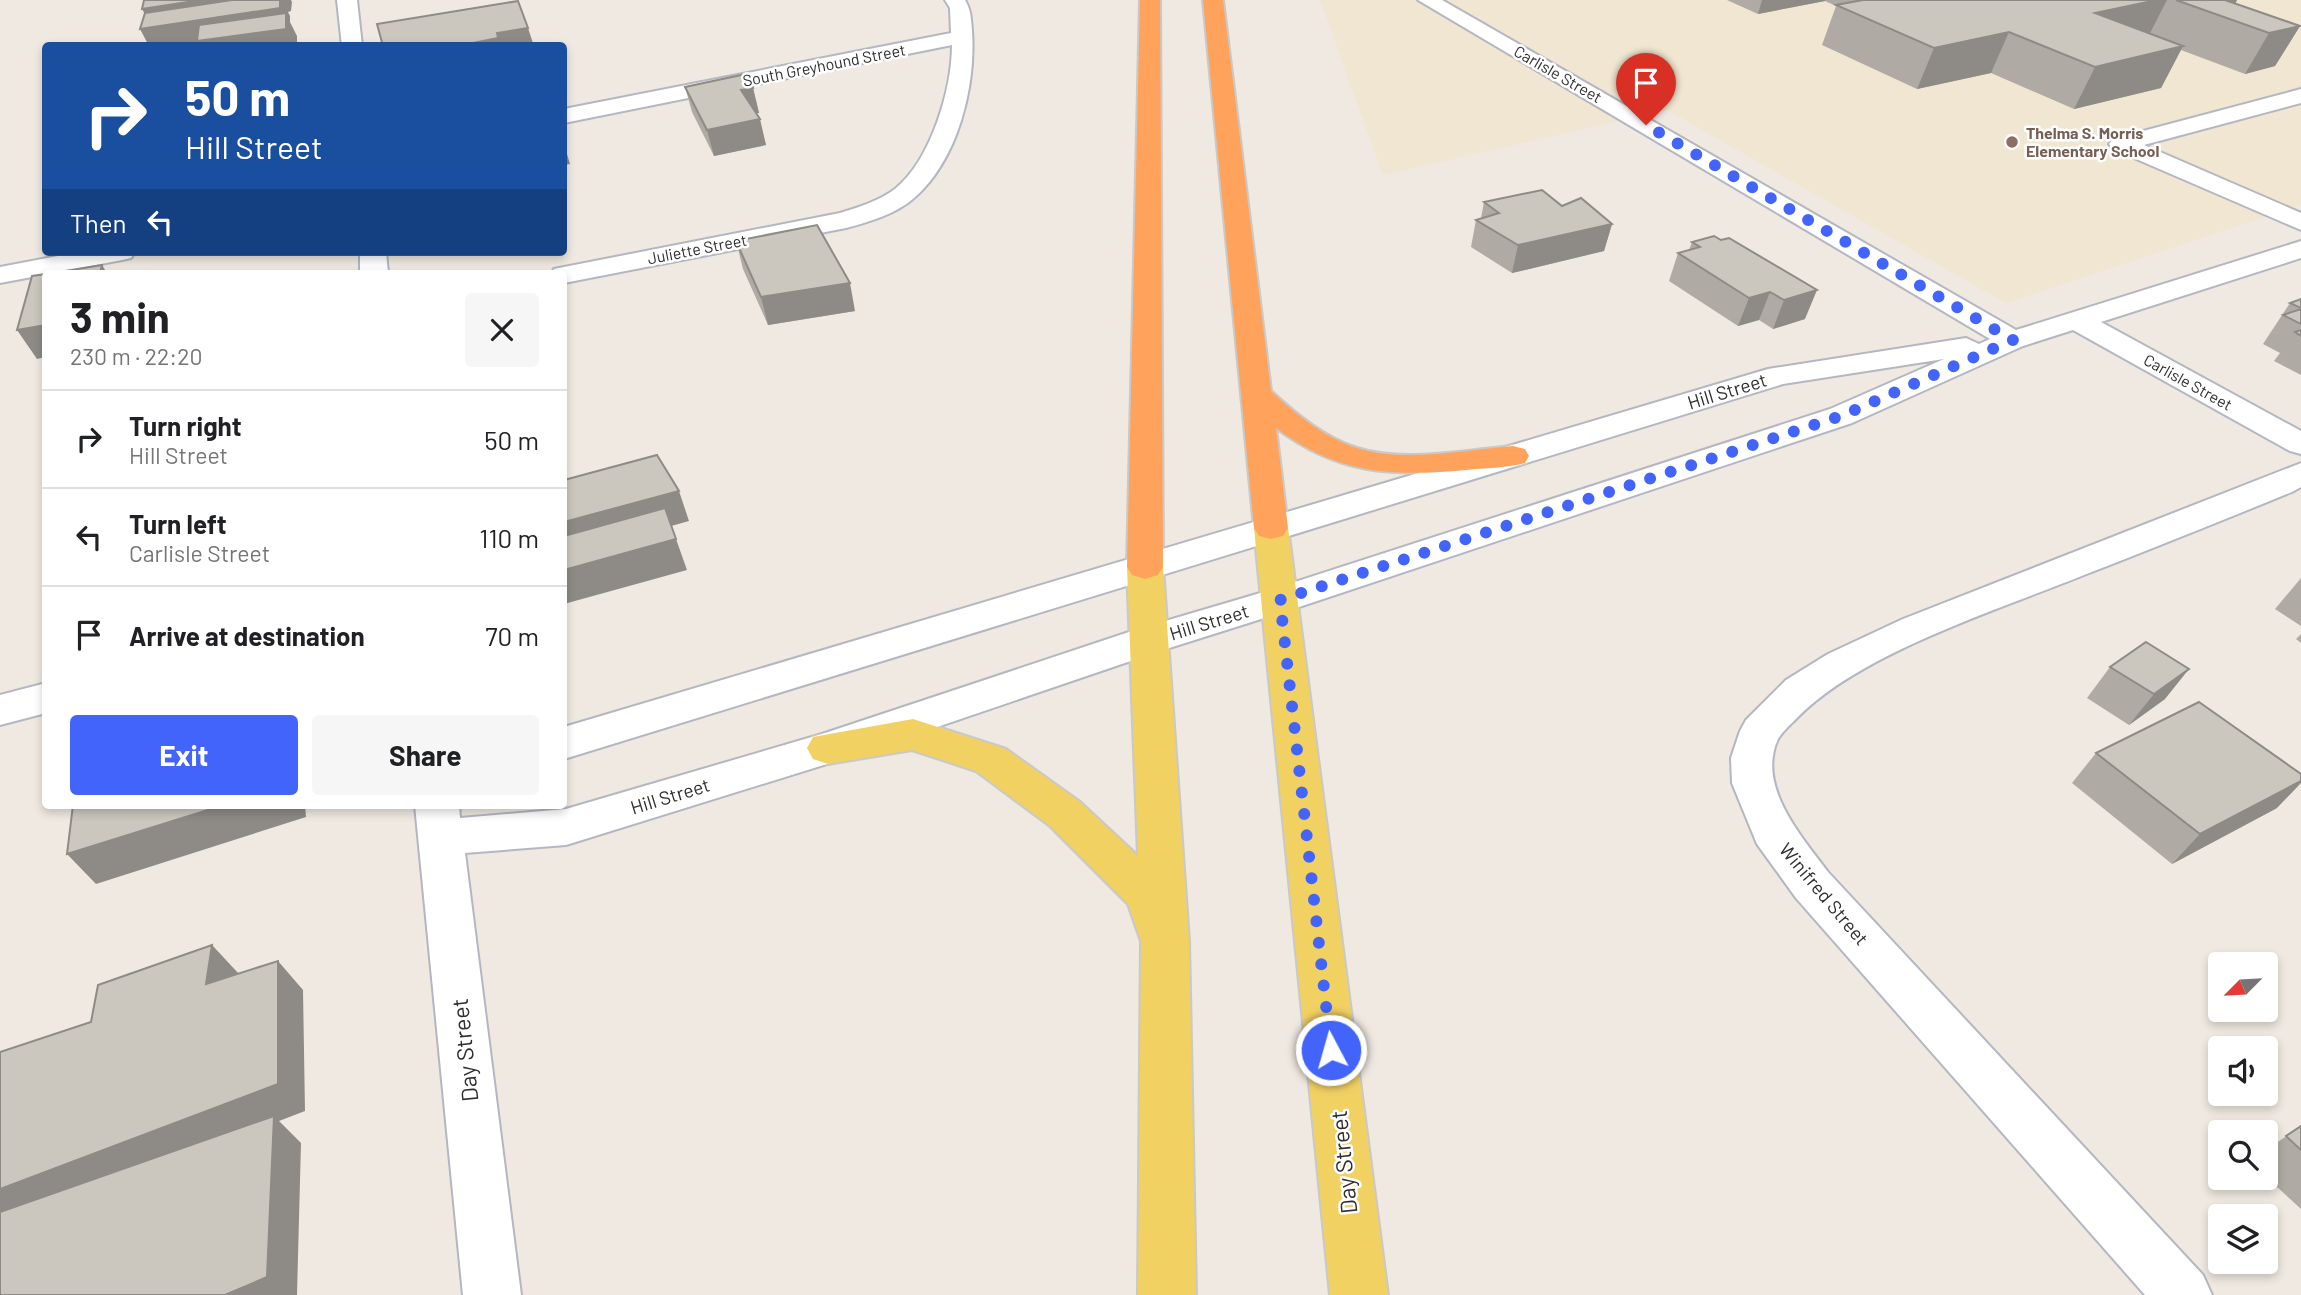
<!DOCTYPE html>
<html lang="en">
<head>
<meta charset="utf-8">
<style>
  :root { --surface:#fff; --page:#f6f6f6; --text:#202124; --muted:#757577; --line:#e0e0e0; --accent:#4264fb }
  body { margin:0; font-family:Barlow,sans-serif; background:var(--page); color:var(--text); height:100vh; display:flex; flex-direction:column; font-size:26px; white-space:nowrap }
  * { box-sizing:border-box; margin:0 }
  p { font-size:23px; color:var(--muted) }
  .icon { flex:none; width:38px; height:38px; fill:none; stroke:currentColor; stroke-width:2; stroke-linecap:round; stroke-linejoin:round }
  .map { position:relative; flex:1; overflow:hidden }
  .panel { position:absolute; left:42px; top:270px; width:525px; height:539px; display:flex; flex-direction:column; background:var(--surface); border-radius:7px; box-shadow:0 4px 10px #0003 }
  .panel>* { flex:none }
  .top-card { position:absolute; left:42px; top:42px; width:525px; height:214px; border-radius:7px; box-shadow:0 4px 10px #0003; background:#1a4fa0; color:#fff; overflow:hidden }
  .needle { width:46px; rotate:246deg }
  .controls { position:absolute; left:2208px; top:952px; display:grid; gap:14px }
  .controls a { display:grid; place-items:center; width:70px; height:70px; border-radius:7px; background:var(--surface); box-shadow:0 4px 10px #0003; font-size:35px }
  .pin { position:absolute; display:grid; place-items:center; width:60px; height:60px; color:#fff; margin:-72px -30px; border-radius:50% 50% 50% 0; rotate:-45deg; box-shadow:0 0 7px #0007 }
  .pin .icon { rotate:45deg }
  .me { position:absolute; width:77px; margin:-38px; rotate:354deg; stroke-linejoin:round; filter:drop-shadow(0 0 5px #0008) }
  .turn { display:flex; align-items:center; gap:24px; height:147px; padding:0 28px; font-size:32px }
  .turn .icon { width:91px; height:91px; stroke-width:2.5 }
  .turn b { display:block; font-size:49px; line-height:60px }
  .then { display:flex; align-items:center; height:66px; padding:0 28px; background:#0003; gap:14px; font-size:26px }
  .round { display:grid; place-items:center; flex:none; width:74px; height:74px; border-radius:7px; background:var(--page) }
  .headline { display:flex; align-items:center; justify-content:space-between; height:119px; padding:0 28px }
  h1 { font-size:42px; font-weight:700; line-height:52px }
  .primary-button { display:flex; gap:14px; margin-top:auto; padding:14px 28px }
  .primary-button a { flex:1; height:80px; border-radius:7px; background:var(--accent); color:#fff; font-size:28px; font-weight:700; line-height:80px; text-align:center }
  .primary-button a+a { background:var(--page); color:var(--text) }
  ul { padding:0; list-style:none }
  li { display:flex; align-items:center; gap:21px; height:98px; padding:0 28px; border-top:2px solid var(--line) }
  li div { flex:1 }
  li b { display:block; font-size:26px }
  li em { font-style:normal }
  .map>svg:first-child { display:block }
</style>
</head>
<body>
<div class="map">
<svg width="2301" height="1295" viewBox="0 0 2301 1295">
  <rect width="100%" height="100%" fill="#efe9e1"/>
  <path fill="#f0e6d1" d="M1320 0H2301V205L2006 303 1667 110 1383 175Z"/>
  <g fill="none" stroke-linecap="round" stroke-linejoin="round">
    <defs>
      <path id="minor" d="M337 0H357L362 46H342Z
        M945 0H965C971 10 971 19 972 31 976 86 958 160 914 198 896 214 869 222 846 228L564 283V273H552L554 269 564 267 840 213C859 207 879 201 895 189 931 160 952 89 952 45L564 123V109L951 33 950 8Z
        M1418 0H1442L2016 330 2301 241V258L2101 322 2301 431V454L2290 451 2073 330 2023 346 1852 423 1293 609 1163 650 843 759 566 845 465 853 521 1295H463L415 805H459L460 818 566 809 822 734 1135 630 1267 591 1830 409 1944 359 1783 384 564 759V727L1768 369 1966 338 1979 344 1990 339Z
        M2301 89V103L2144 145 2301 213V230L2113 149 2109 144 2113 139Z
        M79 252H135L131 258 122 260 0 283V267Z
        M360 252H386L388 273H360Z
        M2301 463V487L2292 492C2223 520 2154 548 2084 575 1998 610 1859 653 1796 719 1790 725 1782 732 1778 739 1756 786 1802 837 1828 872L2203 1275 2212 1295H2145L1796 898 1757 844 1732 783 1731 758 1740 731 1746 720 1786 680 1828 654 1903 619Z
        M46 683V713L0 725V695Z"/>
      <path id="major" d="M1271 517 1283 520 1288 528 1388 1295H1330L1254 528 1259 520Z
        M1145 555 1158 559 1163 567 1189 941 1196 1295H1138L1141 941 1128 904 1050 826 976 771 912 750 828 764 813 759 807 748 813 737 913 719 1006 749 1080 802 1138 856 1127 567 1132 559Z"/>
      <path id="highway" d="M1140 0H1160L1163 567 1158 575 1145 579 1132 575 1127 567Z
        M1203 0H1223L1271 391C1296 414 1325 438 1357 448 1405 463 1463 450 1513 446L1525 449 1529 456 1525 463C1505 468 1485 468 1466 470 1391 477 1337 474 1276 428L1288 528 1283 536 1271 539 1259 536 1254 528Z"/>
    </defs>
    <use href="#minor" stroke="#b4b7c1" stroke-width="4"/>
    <use href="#major" stroke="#c9c9c9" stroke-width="4"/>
    <use href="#highway" stroke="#c9c9c9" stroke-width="4"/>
    <use href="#minor" fill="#fff" fill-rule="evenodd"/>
    <use href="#major" fill="#f2d163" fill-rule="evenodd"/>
    <use href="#highway" fill="#ffa35c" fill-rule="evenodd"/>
  </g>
  <path fill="#afaba4" d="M1727 0H2237L2235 4 2300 26 2275 66 2245 74 2181 50 2161 88 2074 109 1991 73 1917 89 1822 45 1836 6 1825 1 1758 14Z
    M685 87 753 88 759 113H756L766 145 714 156 692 112Z
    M1484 202 1562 206 1612 224 1604 251 1512 273 1471 247 1476 220 1481 218Z
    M1714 236 1805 319 1773 329 1759 320 1738 326 1669 281 1678 253 1689 250 1692 242Z
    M736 241 855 311 768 325 743 269Z
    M2301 299V375L2274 361 2280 353 2263 344 2290 303Z
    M2301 578V626L2275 609Z
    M2301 634V643L2296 639Z
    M2110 667 2165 699 2129 725 2087 698Z
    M2096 753 2277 808 2172 864 2072 783Z
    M2301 1126V1209L2266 1177V1150Z"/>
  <path fill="#8e8b86" d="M193 0H291L292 2 291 11 288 12 290 16V22L297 36V46H149L140 29 152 27 142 9Z
    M1762 0H1825V1L1758 14Z
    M2157 0H2167L2148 37 2095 13Z
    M2191 0H2237L2228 17Z
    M2300 26 2275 66 2245 74 2269 33Z
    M528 28 534 46H458L497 33Z
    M2009 32 1991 73 1917 89 1934 48Z
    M2183 46 2161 88 2074 109 2095 67Z
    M753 88 759 113 747 115 741 90Z
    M760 119 766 145 714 156 707 130Z
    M564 144 570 164 564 165Z
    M1612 224 1604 251 1512 273 1518 245Z
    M102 265 107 273H100Z
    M850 283 855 311 768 325 761 297Z
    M1817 290 1805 319 1773 329 1784 300Z
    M1770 292 1759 320 1738 326 1749 298Z
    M46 325V357L37 359 17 330Z
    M679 491 689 521 564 556V522Z
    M676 539 687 570 564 604V570Z
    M2189 669 2165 699 2129 725 2154 694Z
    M2301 781V783L2277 808 2172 864 2200 834Z
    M224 805H305L306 817 96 884 67 854Z
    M212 945 239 974 206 984Z
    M278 961 303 990 305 1111 279 1121 301 1143 297 1295H225L0 1229V1189Z"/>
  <path fill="#cbc7bf" stroke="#8e8b86" stroke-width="2" d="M144 0H201L142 9Z
    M232 0H280V8L140 29 145 13Z
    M1863 0H2157L2095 13 2183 46 2095 67 2009 32 1934 48 1836 5Z
    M2176 0H2225L2300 26 2269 33Z
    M518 1 528 28 497 33 498 38 458 46H383L377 24Z
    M286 13V29L197 41 199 25Z
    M746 74 753 88 741 90 760 119 707 130 685 87Z
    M1542 190 1562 206 1581 198 1612 224 1518 245 1476 220 1499 213 1484 202Z
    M817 225 850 283 761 297 736 241Z
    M1714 236 1721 240 1729 238 1817 290 1784 300 1770 292 1749 298 1678 253 1700 247 1692 242Z
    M102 265 100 273H53Z
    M46 274V325L17 330 32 276Z
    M2301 299V308L2290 303Z
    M2301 309V324L2283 315Z
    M2301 330V336L2295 332Z
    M657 455 679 491 564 522V480Z
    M665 508 676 539 564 570V536Z
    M2146 642 2189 669 2154 694 2110 667Z
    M2199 702 2301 774V781L2200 834 2096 753Z
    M73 805H224L67 854Z
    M212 945 206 984 278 961V1084L0 1189V1052L91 1022 98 985Z
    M274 1116 267 1277 225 1295H0V1212Z
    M2301 1126V1150L2286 1136Z"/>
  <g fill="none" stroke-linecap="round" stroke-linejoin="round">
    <path stroke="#4264fb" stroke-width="12" stroke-dasharray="0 21.6" d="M1331 1050 1280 600 1841 416 2013 340 1646 125"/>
  </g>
  <circle fill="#8d6e63" stroke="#fff" stroke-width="2.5" cx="2012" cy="142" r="7"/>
  <g text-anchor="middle" stroke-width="5" stroke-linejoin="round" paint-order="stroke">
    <g font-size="16" fill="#2e2e2e" stroke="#fff">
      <text transform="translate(824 65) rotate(-11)" y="6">South Greyhound Street</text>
      <text transform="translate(1558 74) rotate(30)" y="6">Carlisle Street</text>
      <text transform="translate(697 249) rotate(-11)" y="6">Juliette Street</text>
      <text transform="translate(2188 382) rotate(29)" y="6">Carlisle Street</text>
    </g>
    <g font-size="16" font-weight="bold" fill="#785e54" stroke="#fff" text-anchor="start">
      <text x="2026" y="139">Thelma S. Morris<tspan x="2026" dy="18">Elementary School</tspan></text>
    </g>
    <g font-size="19" fill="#2e2e2e" stroke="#fff">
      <text transform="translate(1727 391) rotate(-17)" y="7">Hill Street</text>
      <text transform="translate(1209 622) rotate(-17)" y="7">Hill Street</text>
      <text transform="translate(670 796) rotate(-17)" y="7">Hill Street</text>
      <text transform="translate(1824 894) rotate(50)" y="7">Winifred Street</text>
    </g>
    <g font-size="23" fill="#2e2e2e" stroke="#fff">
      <text transform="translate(465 1050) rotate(-96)" y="8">Day Street</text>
      <text transform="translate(1344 1162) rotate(-96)" y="8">Day Street</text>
    </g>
  </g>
</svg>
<div class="controls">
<a><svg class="needle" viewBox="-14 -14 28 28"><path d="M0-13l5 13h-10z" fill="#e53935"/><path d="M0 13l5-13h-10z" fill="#757577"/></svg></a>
<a><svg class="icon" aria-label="sound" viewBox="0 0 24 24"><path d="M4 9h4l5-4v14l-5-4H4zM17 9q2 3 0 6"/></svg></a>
<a><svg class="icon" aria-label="search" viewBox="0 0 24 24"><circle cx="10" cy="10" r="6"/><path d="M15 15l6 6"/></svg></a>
<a><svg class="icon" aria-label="layers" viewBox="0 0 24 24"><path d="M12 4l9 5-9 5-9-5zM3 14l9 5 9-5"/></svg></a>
</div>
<div class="pin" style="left:1646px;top:125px;background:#d93025"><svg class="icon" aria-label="arrive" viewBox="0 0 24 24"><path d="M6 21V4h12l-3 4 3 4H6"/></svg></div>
<svg class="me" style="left:1331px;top:1050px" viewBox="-20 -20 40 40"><circle r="17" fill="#4264fb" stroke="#fff" stroke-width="3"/><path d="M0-11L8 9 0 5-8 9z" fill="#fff"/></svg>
<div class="top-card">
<div class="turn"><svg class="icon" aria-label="right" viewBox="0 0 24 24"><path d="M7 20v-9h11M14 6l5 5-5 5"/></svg><div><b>50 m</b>Hill Street</div></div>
<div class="then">Then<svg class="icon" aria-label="left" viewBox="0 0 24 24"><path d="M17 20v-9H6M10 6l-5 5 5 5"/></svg></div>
</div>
<section class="panel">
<div class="headline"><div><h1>3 min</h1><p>230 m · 22:20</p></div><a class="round"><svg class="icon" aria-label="close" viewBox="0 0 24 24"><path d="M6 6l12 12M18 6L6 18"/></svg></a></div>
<ul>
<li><svg class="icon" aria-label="right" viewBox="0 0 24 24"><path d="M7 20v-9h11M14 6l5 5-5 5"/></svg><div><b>Turn right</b><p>Hill Street</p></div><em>50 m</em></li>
<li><svg class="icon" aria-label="left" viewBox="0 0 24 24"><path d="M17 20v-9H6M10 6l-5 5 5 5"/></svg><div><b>Turn left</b><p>Carlisle Street</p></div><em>110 m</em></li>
<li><svg class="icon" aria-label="arrive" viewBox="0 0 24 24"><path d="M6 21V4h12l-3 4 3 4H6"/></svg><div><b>Arrive at destination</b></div><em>70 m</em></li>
</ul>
<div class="primary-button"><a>Exit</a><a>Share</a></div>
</section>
</div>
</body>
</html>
